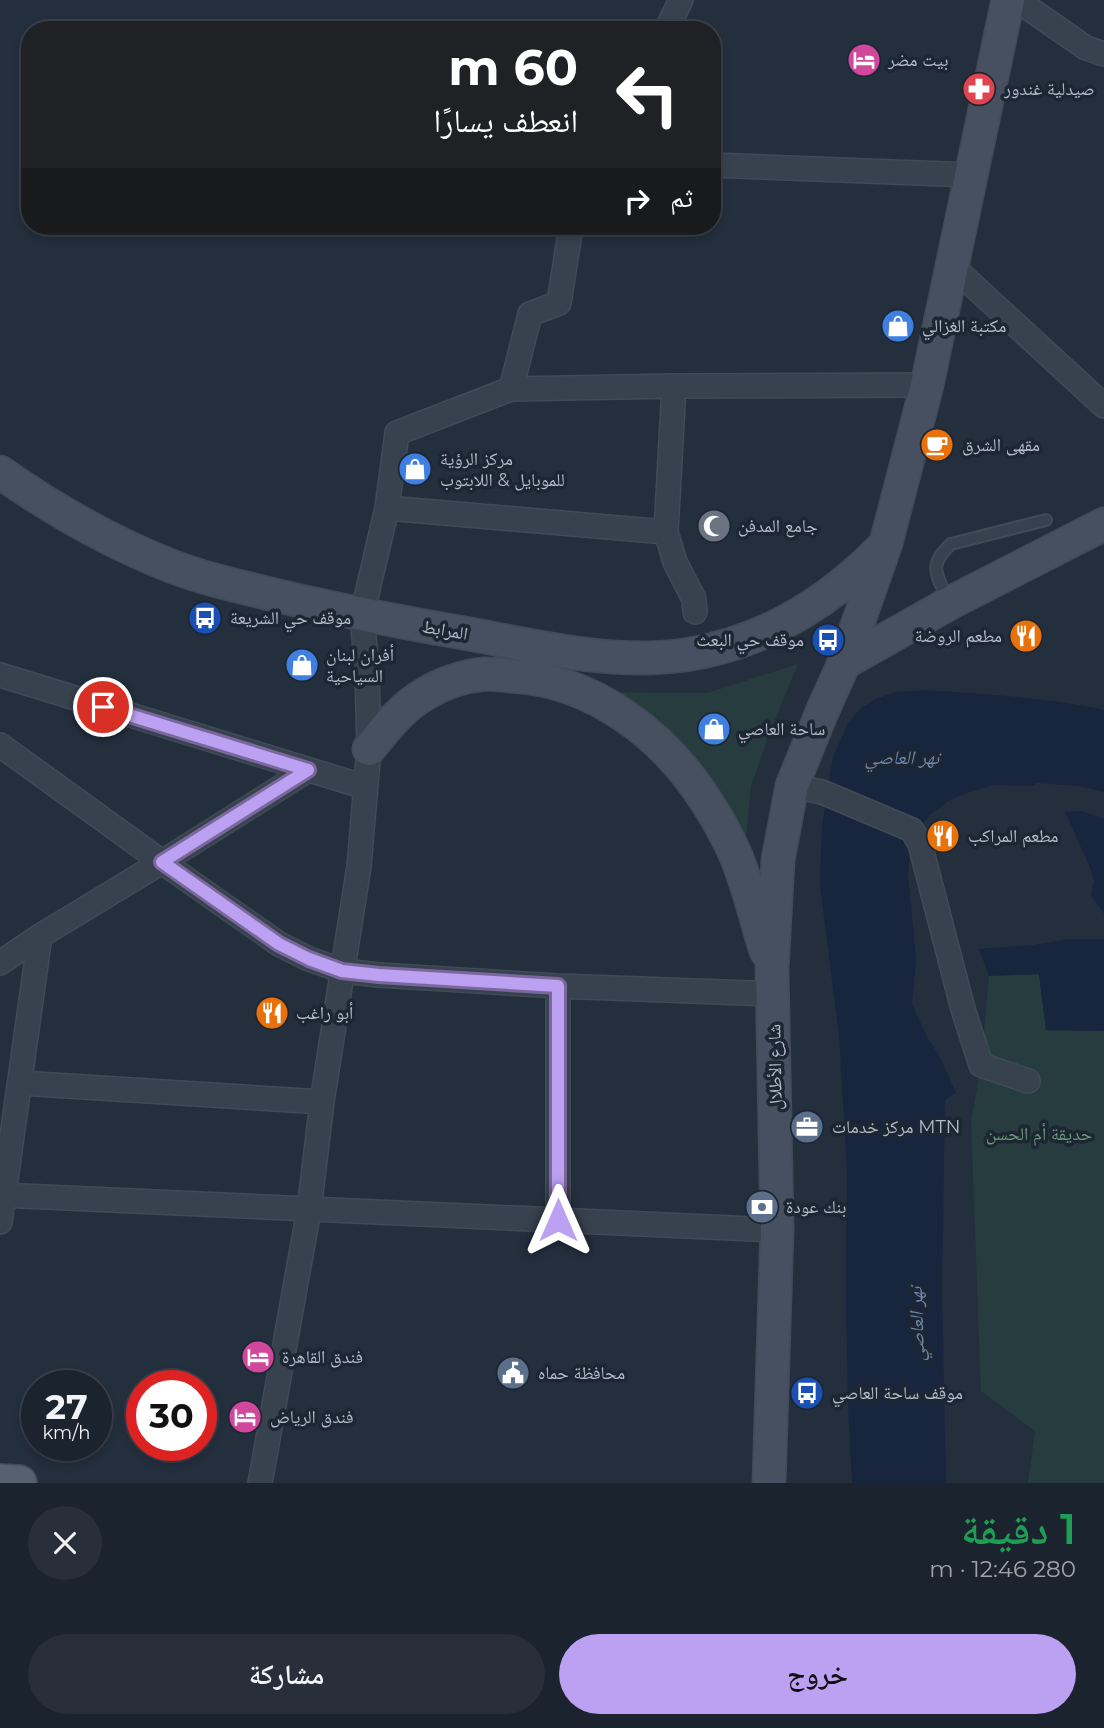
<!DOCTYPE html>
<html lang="ar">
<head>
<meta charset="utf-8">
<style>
  :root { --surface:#1b232e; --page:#282f3a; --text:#f1f3f6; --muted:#a0a4aa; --line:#39404a; --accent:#bca0f2 }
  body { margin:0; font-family:Montserrat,"Noto Naskh Arabic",sans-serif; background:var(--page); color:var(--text); direction:rtl; height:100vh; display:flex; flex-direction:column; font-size:26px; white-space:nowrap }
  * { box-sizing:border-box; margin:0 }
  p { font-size:23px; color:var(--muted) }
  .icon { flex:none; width:38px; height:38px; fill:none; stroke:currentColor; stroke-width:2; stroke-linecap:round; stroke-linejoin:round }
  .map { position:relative; height:1483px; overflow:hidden; direction:ltr }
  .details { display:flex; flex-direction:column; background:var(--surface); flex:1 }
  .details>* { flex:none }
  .guide { position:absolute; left:21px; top:21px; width:700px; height:214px; border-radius:28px; box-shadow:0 4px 10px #0003,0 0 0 2px var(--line); direction:rtl; background:#202124; color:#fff; overflow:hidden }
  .speed { position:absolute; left:21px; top:1370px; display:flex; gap:14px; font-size:35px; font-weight:700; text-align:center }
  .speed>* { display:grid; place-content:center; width:91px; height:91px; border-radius:50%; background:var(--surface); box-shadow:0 4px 10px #0003,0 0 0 2px var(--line); line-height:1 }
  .speed small { font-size:18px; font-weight:400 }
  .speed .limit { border:10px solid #d22; background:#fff; color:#111 }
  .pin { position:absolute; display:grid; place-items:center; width:60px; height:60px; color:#fff; margin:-30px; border:4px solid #fff; border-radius:50%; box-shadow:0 2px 7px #0007 }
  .me { position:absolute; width:77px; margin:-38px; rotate:0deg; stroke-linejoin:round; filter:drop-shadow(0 0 5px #0008) }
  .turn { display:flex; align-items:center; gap:24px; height:147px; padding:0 28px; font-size:32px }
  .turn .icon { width:91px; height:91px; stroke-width:2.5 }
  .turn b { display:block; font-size:49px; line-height:60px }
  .then { display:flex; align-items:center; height:66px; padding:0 28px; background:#0003; gap:14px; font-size:26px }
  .round { display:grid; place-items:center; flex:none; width:74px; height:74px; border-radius:37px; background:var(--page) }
  .overview { display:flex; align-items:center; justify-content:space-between; height:119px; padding:0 28px }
  h1 { font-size:42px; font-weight:600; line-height:52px; color:#1e9e55 }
  .primary-button { display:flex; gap:14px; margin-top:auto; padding:14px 28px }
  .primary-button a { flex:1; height:80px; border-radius:42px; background:var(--accent); color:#111; font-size:28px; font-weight:600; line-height:80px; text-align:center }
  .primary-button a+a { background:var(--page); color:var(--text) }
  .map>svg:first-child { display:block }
</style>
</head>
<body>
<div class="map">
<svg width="1104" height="1483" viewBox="0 0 1104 1483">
  <rect width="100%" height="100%" fill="#242f3e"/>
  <path fill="#263c3f" d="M798 664 771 729 751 786 742 876 720 808 589 692 707 693Z
    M1039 974 1046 1030 1104 1031V1483H1028L1035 1431 981 1391 971 1122 981 1065 989 976Z"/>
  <path fill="#17263c" d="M924 690C985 694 1044 697 1104 710V792L1078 786 1036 783 1033 786 993 785 967 793 948 801 929 816 919 829 910 852 908 874 916 960 912 1004 927 1037 939 1055 956 1093 945 1100 942 1288 946 1483H852L848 1406 846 1298 847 1170 839 1036 820 885 822 825 833 757 848 723 861 708 876 699 896 692Z
    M1082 811 1104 819V914L1091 895 1094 881 1091 870 1065 812Z
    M1068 939H1104V1031L1046 1030 1039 974 989 976 979 949 1033 945Z"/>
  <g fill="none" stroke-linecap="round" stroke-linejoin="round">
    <defs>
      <path id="service" d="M948 600C937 575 927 566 951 544L1046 520"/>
      <path id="minor" d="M1017 0 1086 48 1104 54
        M666 30 681 0
        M712 165 971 175
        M953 267 1104 406
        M511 389 530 314 559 303 571 226
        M387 508 666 532 674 386
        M666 532 675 562 694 599 695 612
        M0 675 365 787
        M0 745 162 862 279 944 309 959 343 971 379 975 558 986 774 994
        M792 786 822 792 912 830 920 844 963 1009 981 1065 1028 1081
        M0 963 40 936 162 862 308 770
        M20 1083 322 1102
        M0 1195 777 1230
        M558 1220V986
        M0 1222 40 936
        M260 1483 309 1210 322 1102 359 866 369 749 367 671 362 615 387 508 397 433 511 389 674 386 927 385"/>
      <path id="secondary" d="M0 472C54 510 110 542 171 566 207 580 246 588 283 597 347 612 411 624 475 635 544 648 614 665 685 655 763 643 827 604 881 549
        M844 663 950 603 1104 524
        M369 749C385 729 402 707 425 694 442 683 465 676 485 674 493 674 503 675 511 676 593 680 665 735 708 804 722 826 735 850 743 875 752 900 758 926 766 951
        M769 1483 777 1230 772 969 778 860 792 786 822 712 844 663 886 543 927 385 1008 0"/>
      <path id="primary" d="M0 1482 19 1483"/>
    </defs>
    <use href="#service" stroke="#414a57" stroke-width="14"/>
    <use href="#minor" stroke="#414a57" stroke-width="26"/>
    <use href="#secondary" stroke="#414a57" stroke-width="35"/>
    <use href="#primary" stroke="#414a57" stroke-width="38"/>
    <use href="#service" stroke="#38414e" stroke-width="10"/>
    <use href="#minor" stroke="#38414e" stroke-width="23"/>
    <use href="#secondary" stroke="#465061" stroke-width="32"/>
    <use href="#primary" stroke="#56606e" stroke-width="35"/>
  </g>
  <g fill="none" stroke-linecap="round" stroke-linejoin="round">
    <defs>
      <path id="route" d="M103 707 308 770 162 862 279 944 309 959 342 971 379 975 558 986V1220"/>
    </defs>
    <use href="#route" stroke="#7a689d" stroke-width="18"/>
    <use href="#route" stroke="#bca0f2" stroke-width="12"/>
  </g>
  <defs>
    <symbol id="hotel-disc" viewBox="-11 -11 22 22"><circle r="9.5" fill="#d1479c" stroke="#1d2633"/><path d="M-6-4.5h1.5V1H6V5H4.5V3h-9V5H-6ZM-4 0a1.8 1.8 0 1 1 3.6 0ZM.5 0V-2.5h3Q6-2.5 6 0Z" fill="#fff"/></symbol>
    <symbol id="pharmacy-disc" viewBox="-11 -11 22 22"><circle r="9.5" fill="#e0444e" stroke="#1d2633"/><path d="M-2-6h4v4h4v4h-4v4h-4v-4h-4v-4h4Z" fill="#fff"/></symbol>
    <symbol id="shop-disc" viewBox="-11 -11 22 22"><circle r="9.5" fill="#3f7fe0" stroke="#1d2633"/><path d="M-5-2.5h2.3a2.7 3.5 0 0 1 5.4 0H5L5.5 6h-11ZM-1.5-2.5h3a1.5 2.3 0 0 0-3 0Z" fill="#fff"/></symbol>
    <symbol id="cafe-disc" viewBox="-11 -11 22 22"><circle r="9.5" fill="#e8710a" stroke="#1d2633"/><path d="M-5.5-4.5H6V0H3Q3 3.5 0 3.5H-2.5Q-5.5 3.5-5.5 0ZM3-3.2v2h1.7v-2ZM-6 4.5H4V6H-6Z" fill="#fff"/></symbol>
    <symbol id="mosque-disc" viewBox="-11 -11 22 22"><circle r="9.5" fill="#6b7280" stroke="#1d2633"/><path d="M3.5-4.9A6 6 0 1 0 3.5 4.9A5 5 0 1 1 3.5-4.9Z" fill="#fff"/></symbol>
    <symbol id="bus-disc" viewBox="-11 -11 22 22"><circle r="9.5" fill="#1a4fb4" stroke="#1d2633"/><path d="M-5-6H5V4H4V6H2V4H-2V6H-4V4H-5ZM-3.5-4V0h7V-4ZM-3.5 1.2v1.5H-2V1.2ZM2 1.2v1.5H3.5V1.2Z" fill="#fff"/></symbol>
    <symbol id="restaurant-disc" viewBox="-11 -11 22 22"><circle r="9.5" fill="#e8710a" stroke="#1d2633"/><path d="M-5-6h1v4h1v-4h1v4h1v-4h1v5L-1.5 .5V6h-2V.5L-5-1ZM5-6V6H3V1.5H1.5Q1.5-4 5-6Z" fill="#fff"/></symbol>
    <symbol id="office-disc" viewBox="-11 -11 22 22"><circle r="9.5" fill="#5c6f8a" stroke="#1d2633"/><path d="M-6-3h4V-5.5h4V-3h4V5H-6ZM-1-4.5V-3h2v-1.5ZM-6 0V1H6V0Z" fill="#fff"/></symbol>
    <symbol id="bank-disc" viewBox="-11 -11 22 22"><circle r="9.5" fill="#5c6f8a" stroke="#1d2633"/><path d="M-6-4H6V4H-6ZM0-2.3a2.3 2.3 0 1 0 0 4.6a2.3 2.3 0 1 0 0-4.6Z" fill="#fff"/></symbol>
    <symbol id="civic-disc" viewBox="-11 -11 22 22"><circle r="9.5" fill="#5c6f8a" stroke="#1d2633"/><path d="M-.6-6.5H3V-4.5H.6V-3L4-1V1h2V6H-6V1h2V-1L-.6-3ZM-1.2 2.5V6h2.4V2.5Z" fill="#fff"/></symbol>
  </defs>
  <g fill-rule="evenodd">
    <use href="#hotel-disc" x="845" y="41" width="38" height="38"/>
    <use href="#pharmacy-disc" x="960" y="70" width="38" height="38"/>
    <use href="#shop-disc" x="879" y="307" width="38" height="38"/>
    <use href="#cafe-disc" x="918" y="426" width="38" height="38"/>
    <use href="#shop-disc" x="396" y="450" width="38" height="38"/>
    <use href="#mosque-disc" x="695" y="507" width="38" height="38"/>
    <use href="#bus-disc" x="186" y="599" width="38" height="38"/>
    <use href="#restaurant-disc" x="1007" y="617" width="38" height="38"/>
    <use href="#bus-disc" x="809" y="621" width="38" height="38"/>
    <use href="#shop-disc" x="283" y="646" width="38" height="38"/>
    <use href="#shop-disc" x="695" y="710" width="38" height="38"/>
    <use href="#restaurant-disc" x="924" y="817" width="38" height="38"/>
    <use href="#restaurant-disc" x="253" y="994" width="38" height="38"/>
    <use href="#office-disc" x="788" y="1108" width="38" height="38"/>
    <use href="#bank-disc" x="743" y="1188" width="38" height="38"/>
    <use href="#hotel-disc" x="239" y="1338" width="38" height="38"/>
    <use href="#civic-disc" x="494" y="1354" width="38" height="38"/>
    <use href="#bus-disc" x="788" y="1374" width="38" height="38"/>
    <use href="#hotel-disc" x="226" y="1398" width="38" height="38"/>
  </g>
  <g text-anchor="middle" stroke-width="7" stroke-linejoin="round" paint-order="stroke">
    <g font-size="18" fill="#b4bcc9" stroke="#1d2633" text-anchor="start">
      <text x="888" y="66">بيت مضر</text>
      <text x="1004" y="95">صيدلية غندور</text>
      <text x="922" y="332">مكتبة الغزالي</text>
      <text x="962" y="451">مقهى الشرق</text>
      <text x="440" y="465">مركز الرؤية<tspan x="440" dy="21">للموبايل &amp; اللابتوب</tspan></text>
      <text x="738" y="532">جامع المدفن</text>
      <text x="230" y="624">موقف حي الشريعة</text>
      <text x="1002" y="642" text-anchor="end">مطعم الروضة</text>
      <text x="804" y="646" text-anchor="end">موقف حي البعث</text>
      <text x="326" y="661">أفران لبنان<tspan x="326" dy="21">السياحية</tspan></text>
      <text x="738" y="735">ساحة العاصي</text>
      <text x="968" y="842">مطعم المراكب</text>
      <text x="296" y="1019">أبو راغب</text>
      <text x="832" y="1133">مركز خدمات MTN</text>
      <text x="786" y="1213">بنك عودة</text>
      <text x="282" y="1363">فندق القاهرة</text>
      <text x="538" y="1379">محافظة حماه</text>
      <text x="832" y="1399">موقف ساحة العاصي</text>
      <text x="270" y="1423">فندق الرياض</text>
    </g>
    <g font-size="18" fill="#b4bcc9" stroke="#1d2633">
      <text transform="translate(445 630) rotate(10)" y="6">المرابط</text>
      <text transform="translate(775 1067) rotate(-91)" y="6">شارع الأطلال</text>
    </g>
    <g font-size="18" fill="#6b9a76" stroke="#1d2633">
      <text x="1039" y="1140">حديقة أم الحسن</text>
    </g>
    <g font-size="19" font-style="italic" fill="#6d86a8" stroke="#1d2633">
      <text x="902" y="764">نهر العاصي</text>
      <text transform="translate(916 1324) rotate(-92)" y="7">نهر العاصي</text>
    </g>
  </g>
</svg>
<div class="speed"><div>27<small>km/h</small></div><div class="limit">30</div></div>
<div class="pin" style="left:103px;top:707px;background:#d93025"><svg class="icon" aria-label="arrive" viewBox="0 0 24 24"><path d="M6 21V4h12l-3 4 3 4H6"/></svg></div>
<svg class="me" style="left:558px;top:1220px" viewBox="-20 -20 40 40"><path d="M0-17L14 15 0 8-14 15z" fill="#bca0f2" stroke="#fff" stroke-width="4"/></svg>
<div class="guide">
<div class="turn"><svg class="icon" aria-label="left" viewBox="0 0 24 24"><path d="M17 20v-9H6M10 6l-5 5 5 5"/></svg><div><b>60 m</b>انعطف يسارًا</div></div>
<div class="then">ثم<svg class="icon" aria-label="right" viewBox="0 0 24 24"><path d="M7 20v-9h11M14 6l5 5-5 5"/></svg></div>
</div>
</div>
<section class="details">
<div class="overview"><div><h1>1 دقيقة</h1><p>280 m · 12:46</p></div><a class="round"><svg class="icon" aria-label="close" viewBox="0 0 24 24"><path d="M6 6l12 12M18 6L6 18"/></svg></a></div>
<div class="primary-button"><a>خروج</a><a>مشاركة</a></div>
</section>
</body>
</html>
